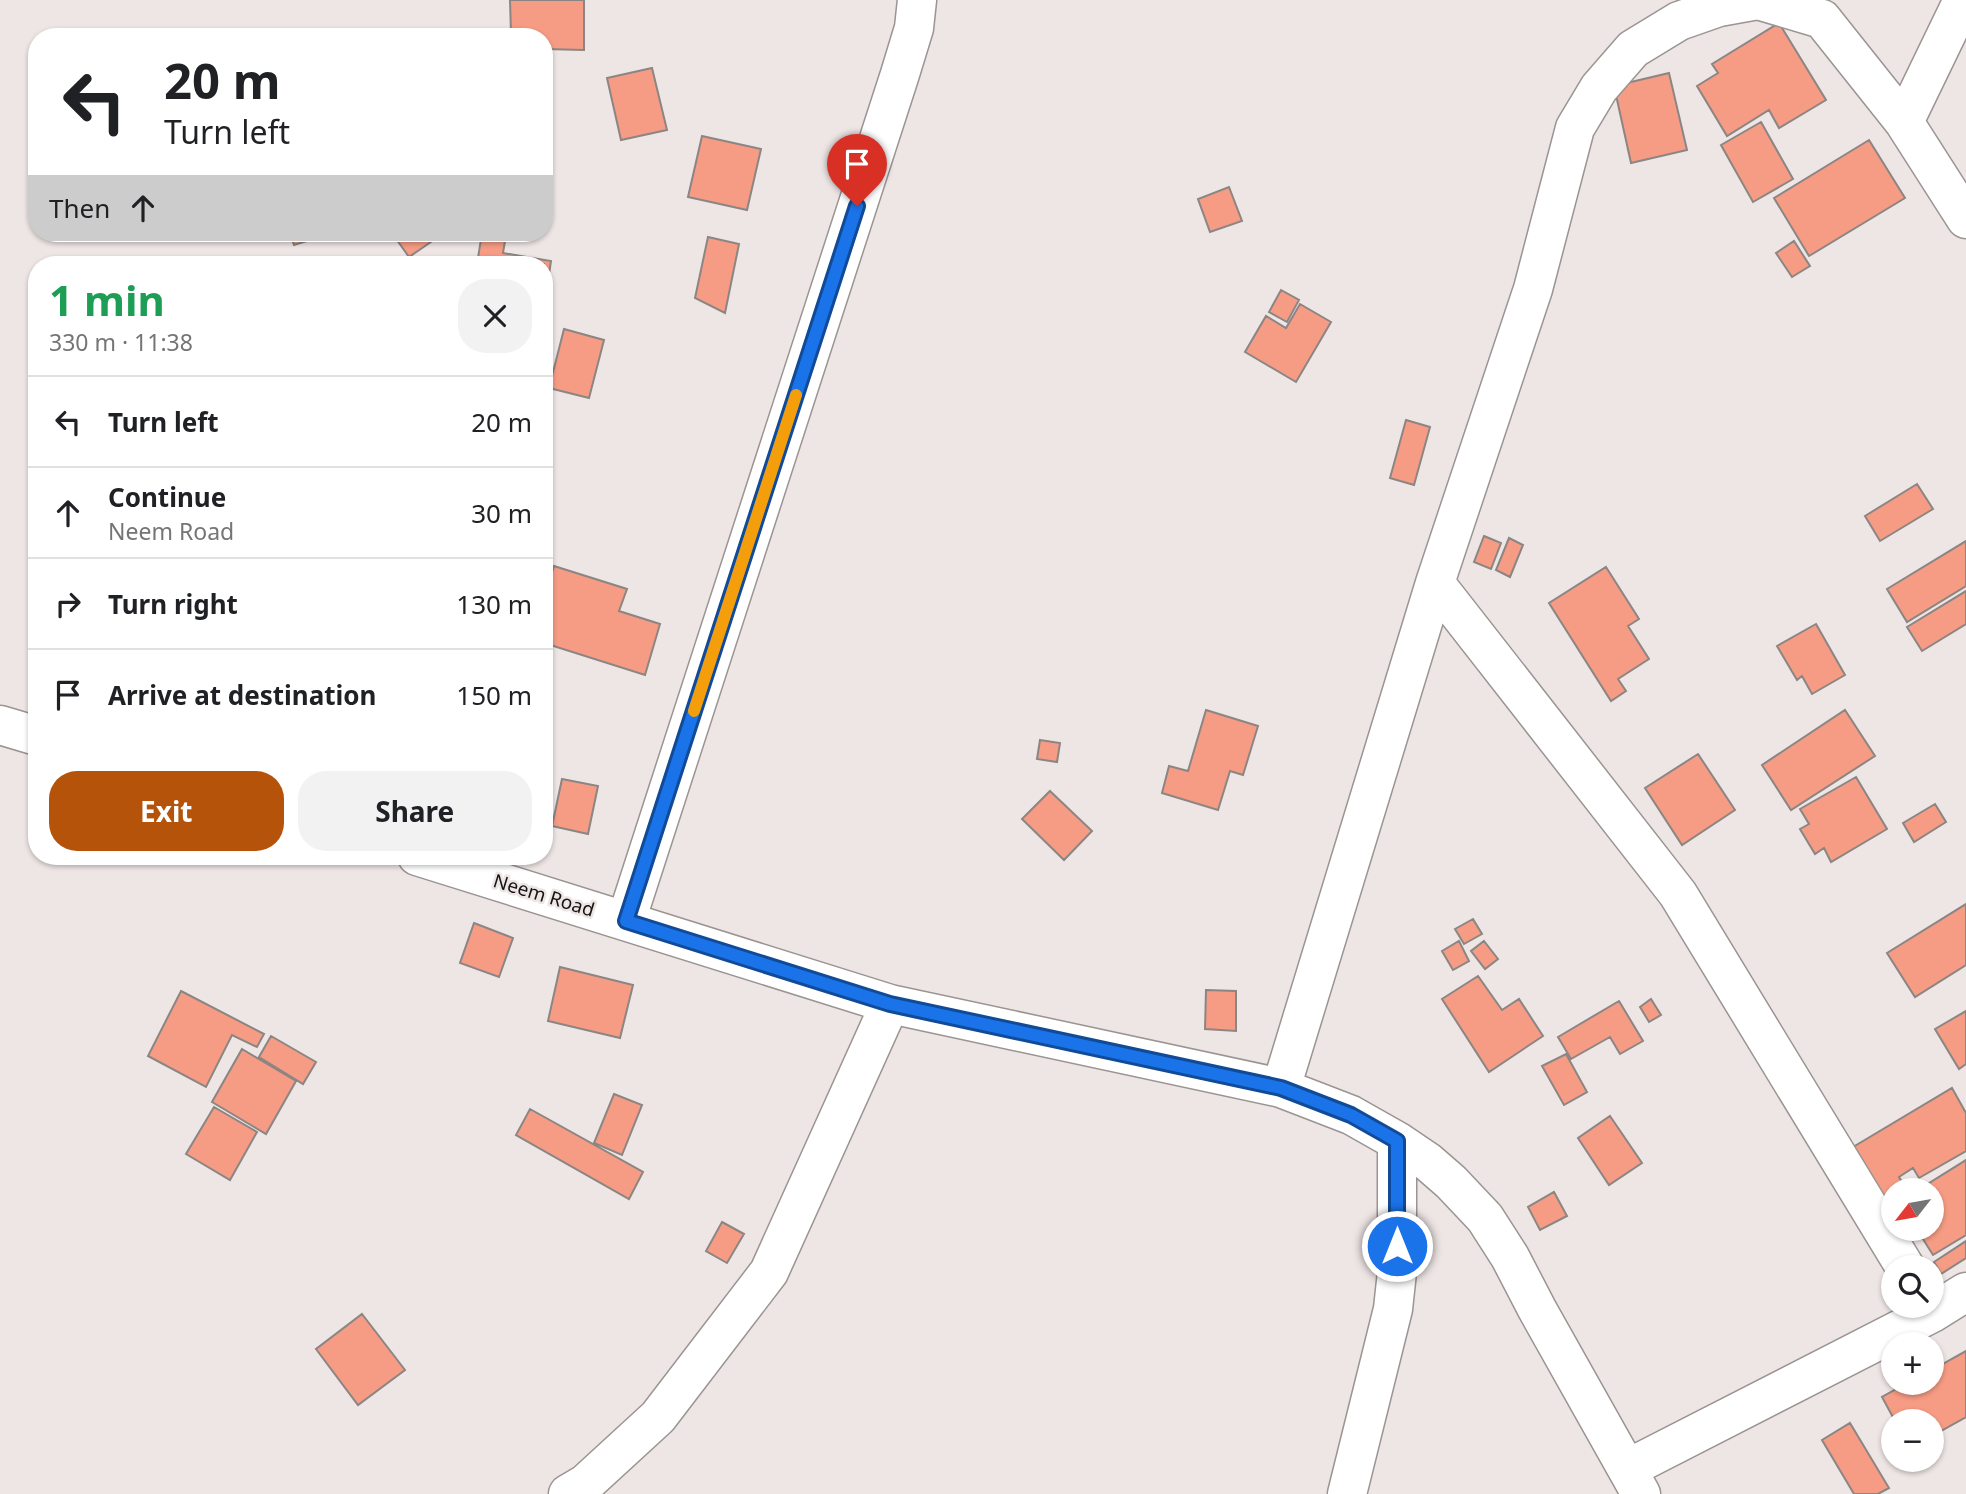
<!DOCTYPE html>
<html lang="en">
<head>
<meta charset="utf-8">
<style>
  :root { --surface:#fff; --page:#f2f2f2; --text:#202124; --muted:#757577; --line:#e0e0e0; --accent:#b45309 }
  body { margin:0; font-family:"Noto Sans",sans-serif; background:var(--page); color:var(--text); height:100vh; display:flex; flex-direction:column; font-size:26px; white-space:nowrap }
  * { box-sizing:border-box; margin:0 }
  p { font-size:23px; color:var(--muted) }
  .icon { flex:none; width:38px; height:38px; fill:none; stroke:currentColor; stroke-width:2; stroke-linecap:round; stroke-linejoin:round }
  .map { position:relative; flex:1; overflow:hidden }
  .details { position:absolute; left:28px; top:256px; width:525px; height:609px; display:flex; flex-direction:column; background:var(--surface); border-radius:28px; box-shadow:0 2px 5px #0004 }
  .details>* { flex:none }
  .banner { position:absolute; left:28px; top:28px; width:525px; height:214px; border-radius:28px; box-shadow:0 2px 5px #0004; background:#fff; color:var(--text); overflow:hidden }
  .needle { width:46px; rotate:239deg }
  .fabs { position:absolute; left:1881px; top:1178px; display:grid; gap:14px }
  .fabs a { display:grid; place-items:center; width:63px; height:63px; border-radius:50%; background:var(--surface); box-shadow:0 2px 5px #0004; font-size:35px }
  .pin { position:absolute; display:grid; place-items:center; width:60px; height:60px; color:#fff; margin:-72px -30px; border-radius:50% 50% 50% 0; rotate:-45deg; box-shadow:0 0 7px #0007 }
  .pin .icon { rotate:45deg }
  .me { position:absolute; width:77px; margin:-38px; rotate:0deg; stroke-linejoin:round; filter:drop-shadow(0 0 5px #0008) }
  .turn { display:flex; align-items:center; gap:24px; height:147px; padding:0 21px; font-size:32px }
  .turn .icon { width:91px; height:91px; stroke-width:2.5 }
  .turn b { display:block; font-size:49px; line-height:60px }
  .then { display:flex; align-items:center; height:66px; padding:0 21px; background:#0003; gap:14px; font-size:26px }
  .round { display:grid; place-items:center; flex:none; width:74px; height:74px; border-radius:28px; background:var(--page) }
  .head { display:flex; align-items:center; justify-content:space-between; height:119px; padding:0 21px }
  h1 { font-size:42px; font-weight:700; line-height:52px; color:#1e9e55 }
  .primary-button { display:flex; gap:14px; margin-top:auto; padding:14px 21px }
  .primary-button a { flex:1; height:80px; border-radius:28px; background:var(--accent); color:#fff; font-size:28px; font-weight:700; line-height:80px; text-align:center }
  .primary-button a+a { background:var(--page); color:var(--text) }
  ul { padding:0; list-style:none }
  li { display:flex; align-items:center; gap:21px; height:91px; padding:0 21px; border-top:2px solid var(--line) }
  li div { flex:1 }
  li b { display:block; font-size:26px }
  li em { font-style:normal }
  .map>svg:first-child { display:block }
</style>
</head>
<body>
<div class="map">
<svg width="1966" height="1494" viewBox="0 0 1966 1494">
  <rect width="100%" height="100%" fill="#eee6e5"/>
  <path fill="#f79c84" stroke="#8b8583" stroke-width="2" d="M510 0H584V50L544 49V37H481V34H511Z
    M1779 23 1826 100 1779 128 1769 110 1727 136 1697 86 1718 73 1712 64Z
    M652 68 667 130 621 140 607 78Z
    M1669 73 1687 150 1631 163 1614 86Z
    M1761 122 1793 179 1753 202 1721 145Z
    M702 136 761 149 747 210 688 197Z
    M1869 140 1905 198 1809 256 1774 198Z
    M1229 187 1242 221 1210 232 1198 199Z
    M290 233H333L294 245Z
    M392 233H444L409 257Z
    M482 233 506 235 503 253 551 261 545 300 544 264H477Z
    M708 237 739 244 725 313 695 298Z
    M1794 241 1810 266 1792 277 1776 253Z
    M1281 290 1299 300 1287 322 1269 312Z
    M1300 304 1331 322 1296 382 1245 352 1266 316 1286 328Z
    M564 329 604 340 589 398 549 388Z
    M1406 420 1430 427 1414 485 1390 478Z
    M1917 484 1933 509 1880 541 1865 516Z
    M1484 536 1501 543 1491 569 1474 562Z
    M1509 538 1523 545 1510 577 1496 570Z
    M1966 541V586L1907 622 1887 589Z
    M554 566 627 589 619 611 660 624 645 675 544 643V597Z
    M1606 567 1639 619 1628 626 1649 659 1618 679 1626 691 1611 701 1549 603Z
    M1966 591V624L1922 651 1907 627Z
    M1816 624 1845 675 1812 694 1802 676 1797 680 1777 646Z
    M1206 710 1258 726 1243 775 1230 771 1218 810 1162 793 1169 766 1188 771Z
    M1845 710 1875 756 1791 810 1762 765Z
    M1040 740 1060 743 1057 762 1037 759Z
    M1698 754 1735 810 1682 845 1645 788Z
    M1856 777 1887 829 1831 862 1824 848 1815 854 1800 829 1809 824 1800 809Z
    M562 779 598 786 588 834 552 826Z
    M1050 791 1092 831 1064 860 1022 819Z
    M1935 804 1946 822 1914 842 1903 823Z
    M1966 904V965L1915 997 1887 953Z
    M1473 919 1482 934 1464 944 1455 929Z
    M474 923 513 938 499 977 460 963Z
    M1459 941 1469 961 1453 970 1442 951Z
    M1484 941 1498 959 1485 969 1471 951Z
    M560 967 633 985 620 1038 548 1021Z
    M1478 976 1502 1010 1519 999 1543 1036 1489 1072 1442 999Z
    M1206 990 1236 991V1031L1205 1029Z
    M181 991 264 1034 257 1047 232 1035 206 1087 148 1056Z
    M1651 999 1661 1015 1649 1022 1640 1007Z
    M1619 1001 1643 1041 1620 1054 1610 1037 1571 1059 1558 1037Z
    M1966 1011V1064L1959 1069 1935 1029Z
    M271 1036 316 1062 303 1084 259 1057Z
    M242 1049 296 1081 266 1134 212 1102Z
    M1566 1054 1587 1092 1564 1105 1542 1066Z
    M1952 1088 1966 1113V1151L1919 1178 1913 1168 1899 1177 1907 1190H1894V1202L1888 1205 1853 1147Z
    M614 1094 642 1105 622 1155 594 1143Z
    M214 1107 257 1132 230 1180 186 1154Z
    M530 1109 643 1172 629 1199 516 1135Z
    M1610 1116 1642 1163 1609 1185 1578 1138Z
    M1966 1160V1235L1933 1255 1916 1228H1932V1190H1918Z
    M1554 1192 1567 1216 1540 1230 1528 1207Z
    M722 1222 744 1234 727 1263 706 1251Z
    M1966 1241V1258L1941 1274 1934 1262Z
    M362 1314 405 1370 358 1405 316 1349Z
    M1966 1351V1417L1932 1436V1421H1895L1882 1397 1909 1382H1932V1370Z
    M1850 1423 1889 1488 1878 1494H1854L1822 1440Z"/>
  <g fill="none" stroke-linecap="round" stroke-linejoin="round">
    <defs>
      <path id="minor" d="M1904 122 1963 0
        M1435 583 1678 894 1905 1267
        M0 725 37 736
        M417 856 890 1004 1281 1088 1351 1115 1397 1141 1428 1162 1451 1182 1485 1218 1510 1257 1537 1309 1641 1494
        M626 921 900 74 914 28 917 0
        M1281 1088 1435 583 1533 289 1575 128 1599 88 1633 49 1679 21 1719 7 1758 0 1822 19 1904 122 1966 219
        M1627 1469 1932 1313 1966 1292
        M568 1494 585 1484 658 1417 769 1272 890 1004
        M1347 1494 1393 1309 1397 1272V1141"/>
    </defs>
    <use href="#minor" stroke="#9a9492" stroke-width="41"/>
    <use href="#minor" stroke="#fff" stroke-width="38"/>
  </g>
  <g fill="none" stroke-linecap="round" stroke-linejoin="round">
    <defs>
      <path id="route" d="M857 206 626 921 890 1004 1281 1088 1351 1115 1397 1141V1246"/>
    </defs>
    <use href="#route" stroke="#114b97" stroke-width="18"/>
    <use href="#route" stroke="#1a73e8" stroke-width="12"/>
    <path stroke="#f59e0b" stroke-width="12" d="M694 711 796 395"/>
  </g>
  <g text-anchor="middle" stroke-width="5" stroke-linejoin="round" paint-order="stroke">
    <g font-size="19" fill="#171414" stroke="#eee6e5">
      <text transform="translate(544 895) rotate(17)" y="7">Neem Road</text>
    </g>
  </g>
</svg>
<div class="fabs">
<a><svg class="needle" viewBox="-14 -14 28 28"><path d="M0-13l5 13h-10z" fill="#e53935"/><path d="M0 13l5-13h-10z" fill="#757577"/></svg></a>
<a><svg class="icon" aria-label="search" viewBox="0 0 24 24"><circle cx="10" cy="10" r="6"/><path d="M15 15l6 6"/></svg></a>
<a>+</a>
<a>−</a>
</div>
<div class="pin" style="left:857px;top:206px;background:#d93025"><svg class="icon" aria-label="arrive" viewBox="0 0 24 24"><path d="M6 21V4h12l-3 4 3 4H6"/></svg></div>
<svg class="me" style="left:1397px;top:1246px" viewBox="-20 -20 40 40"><circle r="17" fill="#1a73e8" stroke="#fff" stroke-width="3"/><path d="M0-11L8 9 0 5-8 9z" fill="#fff"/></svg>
<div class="banner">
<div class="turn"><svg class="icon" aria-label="left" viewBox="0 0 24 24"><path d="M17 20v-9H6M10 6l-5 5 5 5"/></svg><div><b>20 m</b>Turn left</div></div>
<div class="then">Then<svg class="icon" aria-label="ahead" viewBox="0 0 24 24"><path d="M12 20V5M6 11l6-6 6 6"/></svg></div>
</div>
<section class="details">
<div class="head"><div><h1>1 min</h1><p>330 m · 11:38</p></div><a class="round"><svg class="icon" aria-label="close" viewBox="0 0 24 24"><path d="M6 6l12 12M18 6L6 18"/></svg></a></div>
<ul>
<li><svg class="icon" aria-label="left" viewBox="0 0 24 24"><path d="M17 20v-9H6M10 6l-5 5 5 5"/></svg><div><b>Turn left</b></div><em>20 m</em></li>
<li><svg class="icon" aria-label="ahead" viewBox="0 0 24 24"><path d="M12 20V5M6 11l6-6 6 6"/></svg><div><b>Continue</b><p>Neem Road</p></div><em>30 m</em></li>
<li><svg class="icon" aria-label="right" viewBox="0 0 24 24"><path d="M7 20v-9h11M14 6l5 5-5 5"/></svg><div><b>Turn right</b></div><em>130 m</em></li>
<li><svg class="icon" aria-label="arrive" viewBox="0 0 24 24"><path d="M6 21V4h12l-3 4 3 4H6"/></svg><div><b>Arrive at destination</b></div><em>150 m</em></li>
</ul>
<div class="primary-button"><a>Exit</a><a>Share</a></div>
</section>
</div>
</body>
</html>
